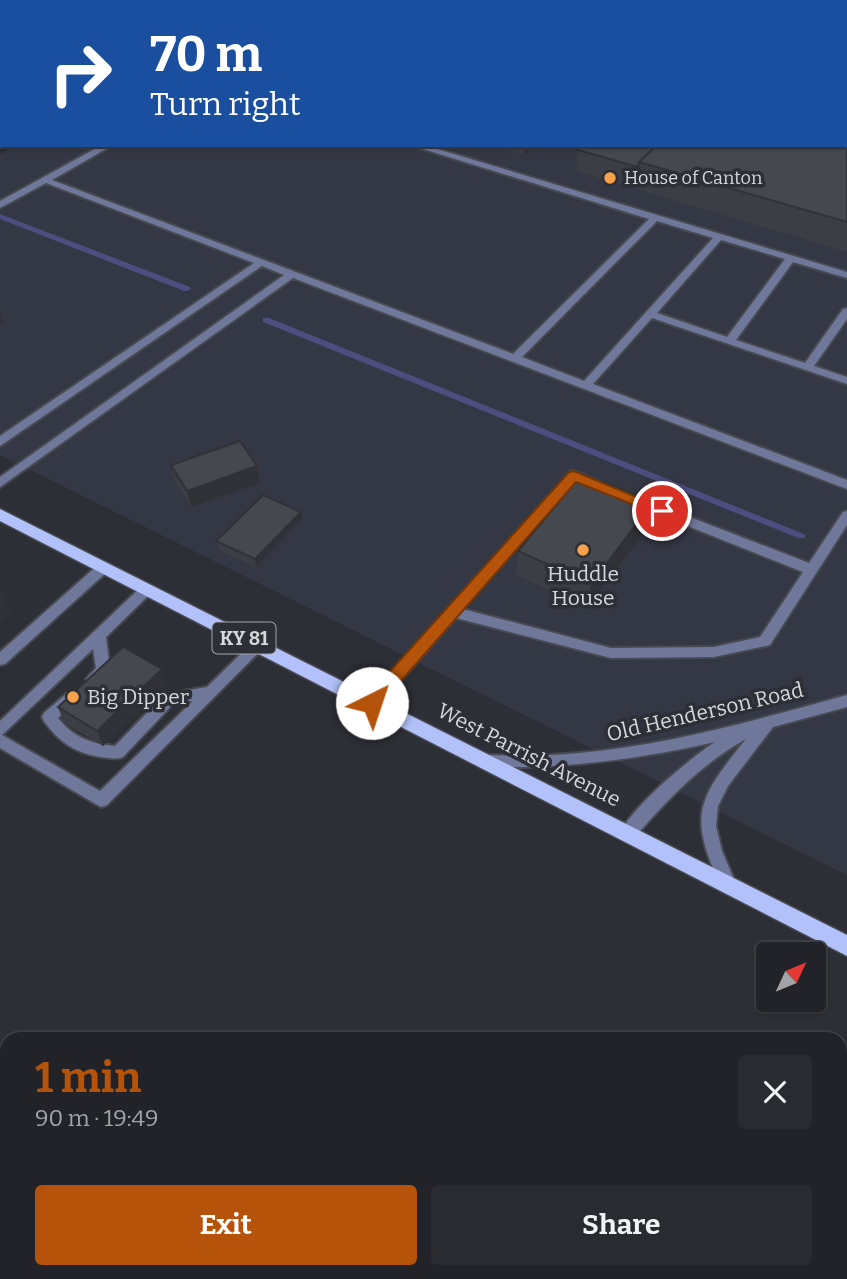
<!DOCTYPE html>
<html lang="en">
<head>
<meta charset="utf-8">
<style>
  :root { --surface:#222328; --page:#2a2b30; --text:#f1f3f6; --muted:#a2a4a8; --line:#3f4045; --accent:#b45309 }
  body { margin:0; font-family:Bitter,serif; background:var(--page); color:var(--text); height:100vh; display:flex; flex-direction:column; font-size:26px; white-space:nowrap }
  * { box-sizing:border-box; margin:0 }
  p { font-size:23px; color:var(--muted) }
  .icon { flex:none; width:38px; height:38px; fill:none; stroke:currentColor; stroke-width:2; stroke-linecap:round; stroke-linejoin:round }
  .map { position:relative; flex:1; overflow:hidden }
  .details { position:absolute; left:0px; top:1032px; width:847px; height:247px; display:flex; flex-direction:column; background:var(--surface); border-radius:21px 21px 0 0; box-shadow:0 2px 5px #0004,0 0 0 2px var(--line) }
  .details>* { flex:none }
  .hud { position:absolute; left:0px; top:0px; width:847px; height:147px; box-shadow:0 2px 5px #0004,0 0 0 2px var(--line); background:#1a4fa0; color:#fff; overflow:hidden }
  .needle { width:46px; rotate:46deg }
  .tools { position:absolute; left:756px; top:942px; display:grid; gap:14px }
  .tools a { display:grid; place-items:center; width:70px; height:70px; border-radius:7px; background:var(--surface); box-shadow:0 2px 5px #0004,0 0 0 2px var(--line); font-size:35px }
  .pin { position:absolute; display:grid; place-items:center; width:60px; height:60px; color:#fff; margin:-30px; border:4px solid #fff; border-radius:50%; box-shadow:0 2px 7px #0007 }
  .me { position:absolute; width:77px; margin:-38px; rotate:41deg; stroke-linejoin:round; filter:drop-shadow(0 0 5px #0008) }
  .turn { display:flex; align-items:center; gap:24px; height:147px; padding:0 35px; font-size:32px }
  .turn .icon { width:91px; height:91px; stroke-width:2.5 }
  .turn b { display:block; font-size:49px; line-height:60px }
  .round { display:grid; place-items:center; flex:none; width:74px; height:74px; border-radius:7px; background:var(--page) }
  .headline { display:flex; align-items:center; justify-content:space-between; height:119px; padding:0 35px }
  h1 { font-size:42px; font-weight:700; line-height:52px; color:var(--accent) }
  .button { display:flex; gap:14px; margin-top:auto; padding:14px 35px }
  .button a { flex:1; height:80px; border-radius:7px; background:var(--accent); color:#fff; font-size:28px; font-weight:700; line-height:80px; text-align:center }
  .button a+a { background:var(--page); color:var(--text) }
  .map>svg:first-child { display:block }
</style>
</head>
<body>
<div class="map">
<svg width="847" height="1279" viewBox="0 0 847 1279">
  <rect width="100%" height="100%" fill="#2d2f36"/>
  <path fill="#343744" d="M847 106V875L0 455V154L16 145H845Z"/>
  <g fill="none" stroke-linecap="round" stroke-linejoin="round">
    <path fill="#4d4d80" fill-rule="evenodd" d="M0 214 190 287 191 289 187 291H184L0 219Z
      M263 318H269L804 534 806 536 804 538H798L263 322Z"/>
    <defs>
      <path id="service" d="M0 83H2V87H0Z
        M102 145H113L52 180 513 354 649 219 410 145H424L847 272V278L793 262 736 340 805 363 843 309 847 308V319L814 366 847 377V384L652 318 593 384 847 480V489L293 278 0 487V477L284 275 262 266 0 446V436L254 263 46 183 0 208V201ZM657 221 713 238 584 381 522 357ZM721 240 785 259 727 337 657 313Z
        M574 471 600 481 602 484 596 488 576 480 463 609 611 648 714 647 760 637 803 572 630 503 628 500 630 497H638L809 563 843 512 847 511V525L770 645 714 657 611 658 456 618 377 707H367L365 703 367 699 570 472Z
        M104 562 109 564 111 567 109 570 5 664 0 665V652L99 564Z
        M147 584 152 586 154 589 152 592 106 637 110 670 98 683H88L86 679 96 668 93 649 2 735 100 791 193 701 174 703 123 757C116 760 109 758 101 757 75 753 59 742 44 721L42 717 44 713 67 693H77L79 697 58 718C74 738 90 743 115 746L165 694 207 687 254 641H264L266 645 107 805 101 807 0 748V721L142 586Z
        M847 1079V1097L840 1098V1080Z
        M610 1272H633L630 1279H608Z"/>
      <path id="minor" d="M469 0 483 2H471Z
        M847 695V707L773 727 728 786 718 806 716 826 722 851 736 884 734 889 728 891 722 889C688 815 696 801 746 739 701 764 667 800 634 838L628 840 622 838 620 833C633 806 689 759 715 742 639 759 566 769 488 767L483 765 480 761 483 757 488 755C519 756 549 756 579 753 671 745 759 719 847 695Z"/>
      <path id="primary" d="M0 509 847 935V956L0 521Z"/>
    </defs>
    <use href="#service" stroke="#484a51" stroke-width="4"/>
    <use href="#minor" stroke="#484a51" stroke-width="4"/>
    <use href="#primary" stroke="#484a51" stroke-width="3"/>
    <use href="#service" fill="#6f789a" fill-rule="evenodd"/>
    <use href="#minor" fill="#6f789a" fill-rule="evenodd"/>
    <use href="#primary" fill="#b2c1fa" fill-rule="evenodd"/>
  </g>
  <path fill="#3c3e45" d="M847 105V252L576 171 578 150Z
    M493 145H536L524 155Z
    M171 465 260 483 191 507 174 481Z
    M301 512 302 520 256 567 218 550 216 541Z
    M649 526 588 607 516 575 518 551Z
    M166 685 103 746 64 723 58 707Z
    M847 1136V1279H745L750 1272H840V1146Z"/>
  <path fill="#313238" d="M525 145H536L524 155Z
    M0 311 3 321 0 323Z
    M257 466 260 483 191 507 187 491Z
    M653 502 649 526 588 607 591 584Z
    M301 512 302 520 256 567 255 559Z
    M0 586 11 614 0 623Z
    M162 669 166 685 103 746 97 731Z"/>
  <path fill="#464850" stroke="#313238" stroke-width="2" d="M345 0H396L393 2H342Z
    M845 104 847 105V222L639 162 657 145H845Z
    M583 145H657L639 162 638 167 578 150Z
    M240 441 257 466 187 491 171 465Z
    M582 474 653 502 591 584 518 551Z
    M263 495 301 512 255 559 216 541Z
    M123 647 162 669 97 731 58 707Z
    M847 1139V1279H748L753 1272H840V1149Z"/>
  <path fill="#b45309" stroke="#753606" stroke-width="2" d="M574 471 670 511 662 516 657 514 576 482 378 707H366V698L569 472Z"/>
  <g fill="#f7a14a" stroke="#2d2f36" stroke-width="2.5">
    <circle cx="610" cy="178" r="7"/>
    <circle cx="583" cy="550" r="7"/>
    <circle cx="73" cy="697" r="7"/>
  </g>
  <g text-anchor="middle" stroke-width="7" stroke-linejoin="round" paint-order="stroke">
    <g font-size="18" fill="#d7d8dc" stroke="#2d2f36" text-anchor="start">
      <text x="624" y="184">House of Canton</text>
    </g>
    <rect fill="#2d2f36" stroke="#a4a5aa" stroke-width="2" x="212.5" y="622.5" width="63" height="31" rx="5"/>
    <g font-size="19" font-weight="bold" fill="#d7d8dc">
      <text x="244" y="645">KY 81</text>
    </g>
    <g font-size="21" fill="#d7d8dc" stroke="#2d2f36">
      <text x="583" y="581">Huddle<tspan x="583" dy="24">House</tspan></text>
      <text x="87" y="704" text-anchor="start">Big Dipper</text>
    </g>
    <g font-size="21" fill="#d7d8dc" stroke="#2d2f36">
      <text transform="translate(705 712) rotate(-13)" y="7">Old Henderson Road</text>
      <text transform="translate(529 755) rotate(27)" y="7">West Parrish Avenue</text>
    </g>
  </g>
</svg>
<div class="tools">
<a><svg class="needle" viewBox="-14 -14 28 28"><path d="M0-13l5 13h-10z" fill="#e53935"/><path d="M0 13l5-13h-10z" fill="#a2a4a8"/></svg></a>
</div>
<div class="pin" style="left:662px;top:511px;background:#d93025"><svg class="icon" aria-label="arrive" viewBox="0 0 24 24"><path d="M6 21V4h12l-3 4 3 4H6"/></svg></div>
<svg class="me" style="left:372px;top:703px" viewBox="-20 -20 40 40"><circle r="19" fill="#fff"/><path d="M0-13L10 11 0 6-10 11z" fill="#b45309"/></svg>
<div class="hud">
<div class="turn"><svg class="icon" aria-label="right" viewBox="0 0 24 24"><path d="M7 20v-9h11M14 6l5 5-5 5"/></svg><div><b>70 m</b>Turn right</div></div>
</div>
<section class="details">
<div class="headline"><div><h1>1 min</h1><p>90 m · 19:49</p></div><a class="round"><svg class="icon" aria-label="close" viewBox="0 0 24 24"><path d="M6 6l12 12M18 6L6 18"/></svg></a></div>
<div class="button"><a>Exit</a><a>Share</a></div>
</section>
</div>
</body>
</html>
